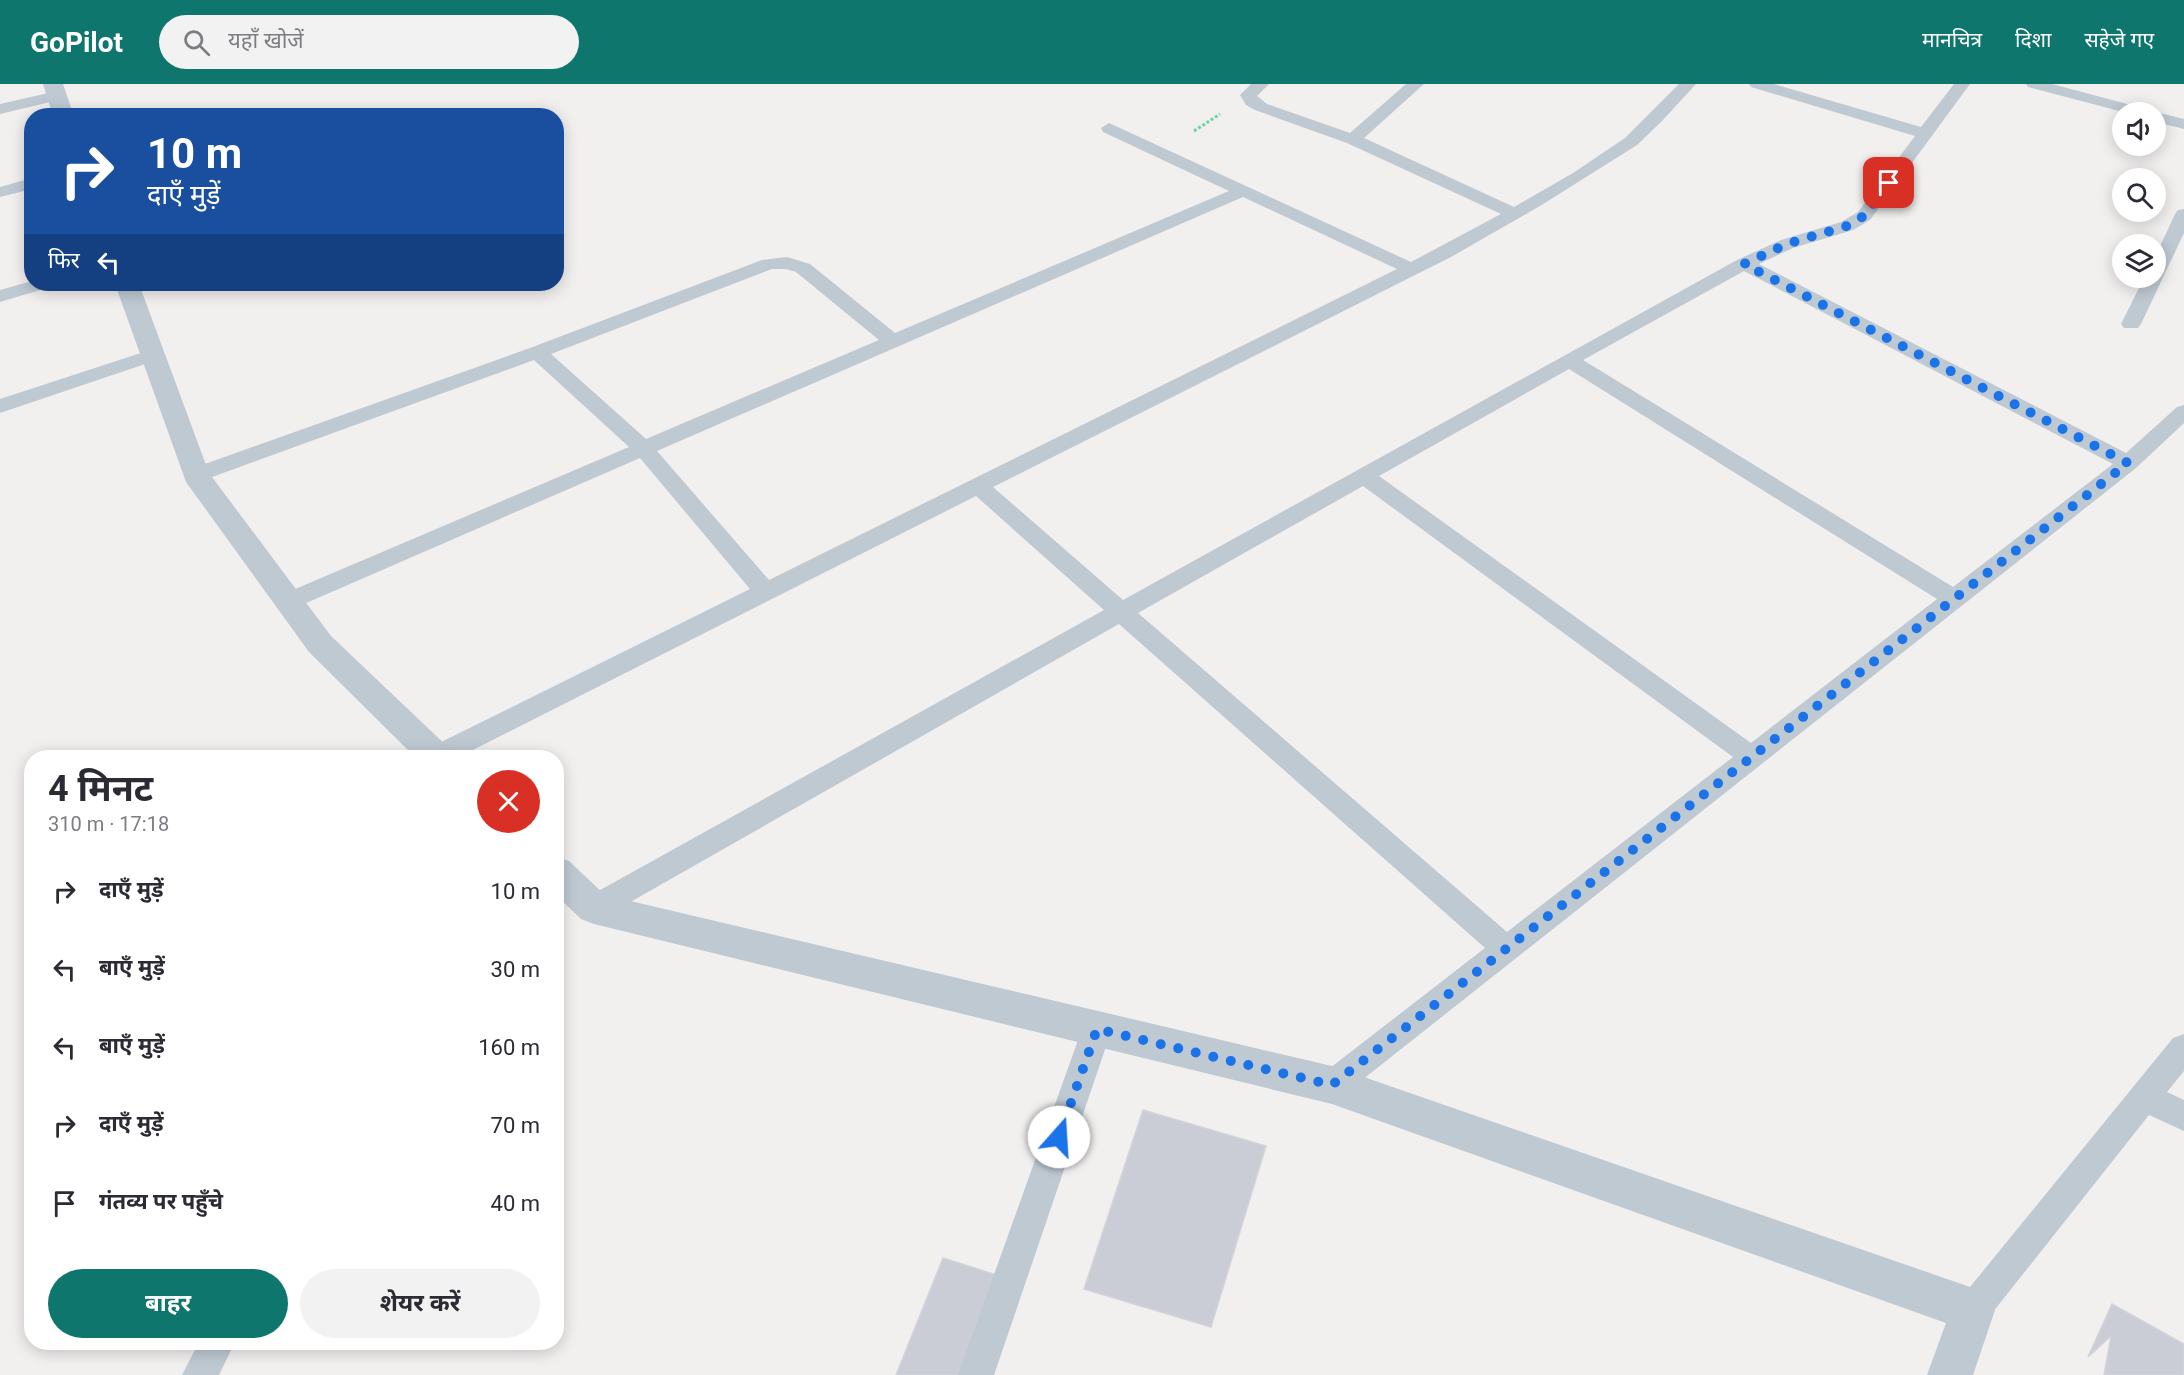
<!DOCTYPE html>
<html lang="hi">
<head>
<meta charset="utf-8">
<style>
  :root { --surface:#fff; --page:#f2f2f3; --text:#2b2b33; --muted:#7c7c81; --accent:#0f766e }
  body { margin:0; font-family:Roboto,"Noto Sans Devanagari",sans-serif; background:var(--page); color:var(--text); height:100vh; display:flex; flex-direction:column; font-size:22px; white-space:nowrap }
  * { box-sizing:border-box; margin:0 }
  p { font-size:20px; color:var(--muted) }
  .icon { flex:none; width:33px; height:33px; fill:none; stroke:currentColor; stroke-width:2; stroke-linecap:round; stroke-linejoin:round }
  .map { position:relative; flex:1; overflow:hidden }
  .drawer { position:absolute; left:24px; top:666px; width:540px; height:600px; display:flex; flex-direction:column; background:var(--surface); border-radius:24px; box-shadow:0 3px 15px #0003 }
  .drawer>* { flex:none }
  .guide { position:absolute; left:24px; top:24px; width:540px; height:183px; border-radius:24px; box-shadow:0 3px 15px #0003; background:#1a4fa0; color:#fff; overflow:hidden }
  .fabs { position:absolute; left:2112px; top:18px; display:grid; gap:12px }
  .fabs a { display:grid; place-items:center; width:54px; height:54px; border-radius:50%; background:var(--surface); box-shadow:0 3px 15px #0003; font-size:30px }
  .pin { position:absolute; display:grid; place-items:center; width:51px; height:51px; color:#fff; margin:-26px; border-radius:12px; box-shadow:0 3px 9px #0006 }
  .me { position:absolute; width:66px; margin:-33px; rotate:19deg; stroke-linejoin:round; filter:drop-shadow(0 0 4px #0008) }
  .turn { display:flex; align-items:center; gap:21px; height:126px; padding:0 24px; font-size:27px }
  .turn .icon { width:78px; height:78px; stroke-width:2.5 }
  .turn b { display:block; font-size:42px; line-height:51px }
  .then { display:flex; align-items:center; height:57px; padding:0 24px; background:#0003; gap:12px; font-size:22px }
  .round { display:grid; place-items:center; flex:none; width:63px; height:63px; border-radius:32px; background:var(--page) }
  .overview { display:flex; align-items:center; justify-content:space-between; height:102px; padding:0 24px }
  h1 { font-size:36px; font-weight:700; line-height:45px }
  .action { display:flex; gap:12px; margin-top:auto; padding:12px 24px }
  .action a { flex:1; height:69px; border-radius:36px; background:var(--accent); color:#fff; font-size:24px; font-weight:700; line-height:69px; text-align:center }
  .action a+a { background:var(--page); color:var(--text) }
  ul { padding:0; list-style:none }
  li { display:flex; align-items:center; gap:18px; height:78px; padding:0 24px }
  li div { flex:1 }
  li b { display:block; font-size:22px }
  li em { font-style:normal }
  header { display:flex; align-items:center; gap:36px; box-sizing:border-box; height:84px; padding:0 30px; background:var(--accent); color:#fff }
  header strong { font-size:28px }
  nav { display:flex; gap:33px; margin-inline-start:auto; font-size:21px }
  .search { width:420px; height:54px; background:var(--page); display:flex; align-items:center; gap:15px; box-sizing:border-box; padding:0 21px; border-radius:33px; color:var(--muted); font-size:22px }
  .map>svg:first-child { display:block }
</style>
</head>
<body>
<header>
<strong>GoPilot</strong>
<div class="search"><svg class="icon" aria-label="search" viewBox="0 0 24 24"><circle cx="10" cy="10" r="6"/><path d="M15 15l6 6"/></svg>यहाँ खोजें</div>
<nav><a>मानचित्र</a><a>दिशा</a><a>सहेजे गए</a></nav>
</header>
<div class="map">
<svg width="2184" height="1291" viewBox="0 0 2184 1291">
  <rect width="100%" height="100%" fill="#f2efef"/>
  <path fill="#cacdd5" stroke="#d2d4db" stroke-width="1.5" d="M1143 1026 1266 1062 1211 1243 1084 1205Z
    M943 1174 1003 1193 969 1291H896Z
    M2112 1220 2184 1260V1291H2104L2111 1252 2088 1273Z"/>
  <g fill="none" stroke-linecap="round" stroke-linejoin="round">
    <path stroke="#6dd5a5" stroke-width="3" stroke-dasharray="3 2" stroke-linecap="butt" d="M1194 47 1220 30"/>
    <path fill="#bec9d2" fill-rule="evenodd" d="M1251 0H1269L1257 12 1267 20 1350 49 1406 0H1424L1364 54 1514 123 1573 89 1625 54 1679 0H1696L1662 37 1637 61 1540 122 1451 173 993 403 1123 516 1737 176 1781 156 1841 138 1858 128 1915 52 1751 3 1749 0H1774L1921 43 1954 0H1970L1870 136 1853 146 1793 164 1759 180 2126 369 2177 323 2184 321V339L2136 384 1343 1011 1332 1015 1321 1011 1317 1001 1321 991 1485 864 1119 540 604 833 594 836 584 833 580 824 584 815 1104 526 976 412 457 674H424L427 665 750 505 640 374 297 523 289 525 281 523 277 517 281 511 629 363 534 276 204 396 196 398 188 396 185 391 188 386 530 264 762 176 787 173 810 180 895 249 1229 107 1103 48 1101 44 1109 39 1411 178 1501 130 1347 59 1255 26 1246 21 1240 11ZM1243 113 1397 185 769 496 657 367ZM772 185H786L796 188 879 256 646 355 551 270ZM1744 187 2113 380 1953 503 1583 276ZM1569 285 1937 515 1751 659 1379 392ZM1363 402 1733 673 1507 848 1138 529Z
      M2026 0H2052L2146 25 2148 28H2123L2028 3Z
      M57 7 65 12 63 15 0 30V20Z
      M2154 28H2156L2184 35V45L2156 38Z
      M32 94V105L0 113V103Z
      M2184 125V149L2141 240 2138 244H2124L2121 240 2144 194H2156V171L2175 130 2178 126Z
      M32 197V200H49L47 204 0 218V206Z
      M153 265 160 267 163 271 160 275 0 329V315Z
      M1097 931 1108 935 1112 945 994 1291H958L1082 945 1086 935Z
      M2184 950V987L2167 1008 2184 1016V1047L2149 1031 1985 1238 1973 1243 1961 1238 1956 1226 1961 1214 2173 954Z
      M199 1258H235L219 1291H182Z"/>
    <path fill="#bec9d2" fill-rule="evenodd" d="M43 0H63L74 32H53Z
      M115 200H139L209 389 331 552 450 665 455 674H416L309 568 186 398Z
      M556 773 569 777 605 811 1332 982 1973 1204 1989 1210 1995 1226 1973 1291H1927L1946 1239 1332 1020 594 840 581 835 556 811Z"/>
  </g>
  <g fill="none" stroke-linecap="round" stroke-linejoin="round">
    <path stroke="#1a73e8" stroke-width="10" stroke-dasharray="0 18" d="M1059 1053 1097 945 1332 1001 2128 379 1744 180 1787 160 1847 142 1864 132 1889 99"/>
  </g>
</svg>
<div class="fabs">
<a><svg class="icon" aria-label="sound" viewBox="0 0 24 24"><path d="M4 9h4l5-4v14l-5-4H4zM17 9q2 3 0 6"/></svg></a>
<a><svg class="icon" aria-label="search" viewBox="0 0 24 24"><circle cx="10" cy="10" r="6"/><path d="M15 15l6 6"/></svg></a>
<a><svg class="icon" aria-label="layers" viewBox="0 0 24 24"><path d="M12 4l9 5-9 5-9-5zM3 14l9 5 9-5"/></svg></a>
</div>
<div class="pin" style="left:1889px;top:99px;background:#d93025"><svg class="icon" aria-label="arrive" viewBox="0 0 24 24"><path d="M6 21V4h12l-3 4 3 4H6"/></svg></div>
<svg class="me" style="left:1059px;top:1053px" viewBox="-20 -20 40 40"><circle r="19" fill="#fff"/><path d="M0-13L10 11 0 6-10 11z" fill="#1a73e8"/></svg>
<div class="guide">
<div class="turn"><svg class="icon" aria-label="right" viewBox="0 0 24 24"><path d="M7 20v-9h11M14 6l5 5-5 5"/></svg><div><b>10 m</b>दाएँ मुड़ें</div></div>
<div class="then">फिर<svg class="icon" aria-label="left" viewBox="0 0 24 24"><path d="M17 20v-9H6M10 6l-5 5 5 5"/></svg></div>
</div>
<section class="drawer">
<div class="overview"><div><h1>4 मिनट</h1><p>310 m · 17:18</p></div><a class="round" style="background:#d93025;color:#fff"><svg class="icon" aria-label="close" viewBox="0 0 24 24"><path d="M6 6l12 12M18 6L6 18"/></svg></a></div>
<ul>
<li><svg class="icon" aria-label="right" viewBox="0 0 24 24"><path d="M7 20v-9h11M14 6l5 5-5 5"/></svg><div><b>दाएँ मुड़ें</b></div><em>10 m</em></li>
<li><svg class="icon" aria-label="left" viewBox="0 0 24 24"><path d="M17 20v-9H6M10 6l-5 5 5 5"/></svg><div><b>बाएँ मुड़ें</b></div><em>30 m</em></li>
<li><svg class="icon" aria-label="left" viewBox="0 0 24 24"><path d="M17 20v-9H6M10 6l-5 5 5 5"/></svg><div><b>बाएँ मुड़ें</b></div><em>160 m</em></li>
<li><svg class="icon" aria-label="right" viewBox="0 0 24 24"><path d="M7 20v-9h11M14 6l5 5-5 5"/></svg><div><b>दाएँ मुड़ें</b></div><em>70 m</em></li>
<li><svg class="icon" aria-label="arrive" viewBox="0 0 24 24"><path d="M6 21V4h12l-3 4 3 4H6"/></svg><div><b>गंतव्य पर पहुँचे</b></div><em>40 m</em></li>
</ul>
<div class="action"><a>बाहर</a><a>शेयर करें</a></div>
</section>
</div>
</body>
</html>
